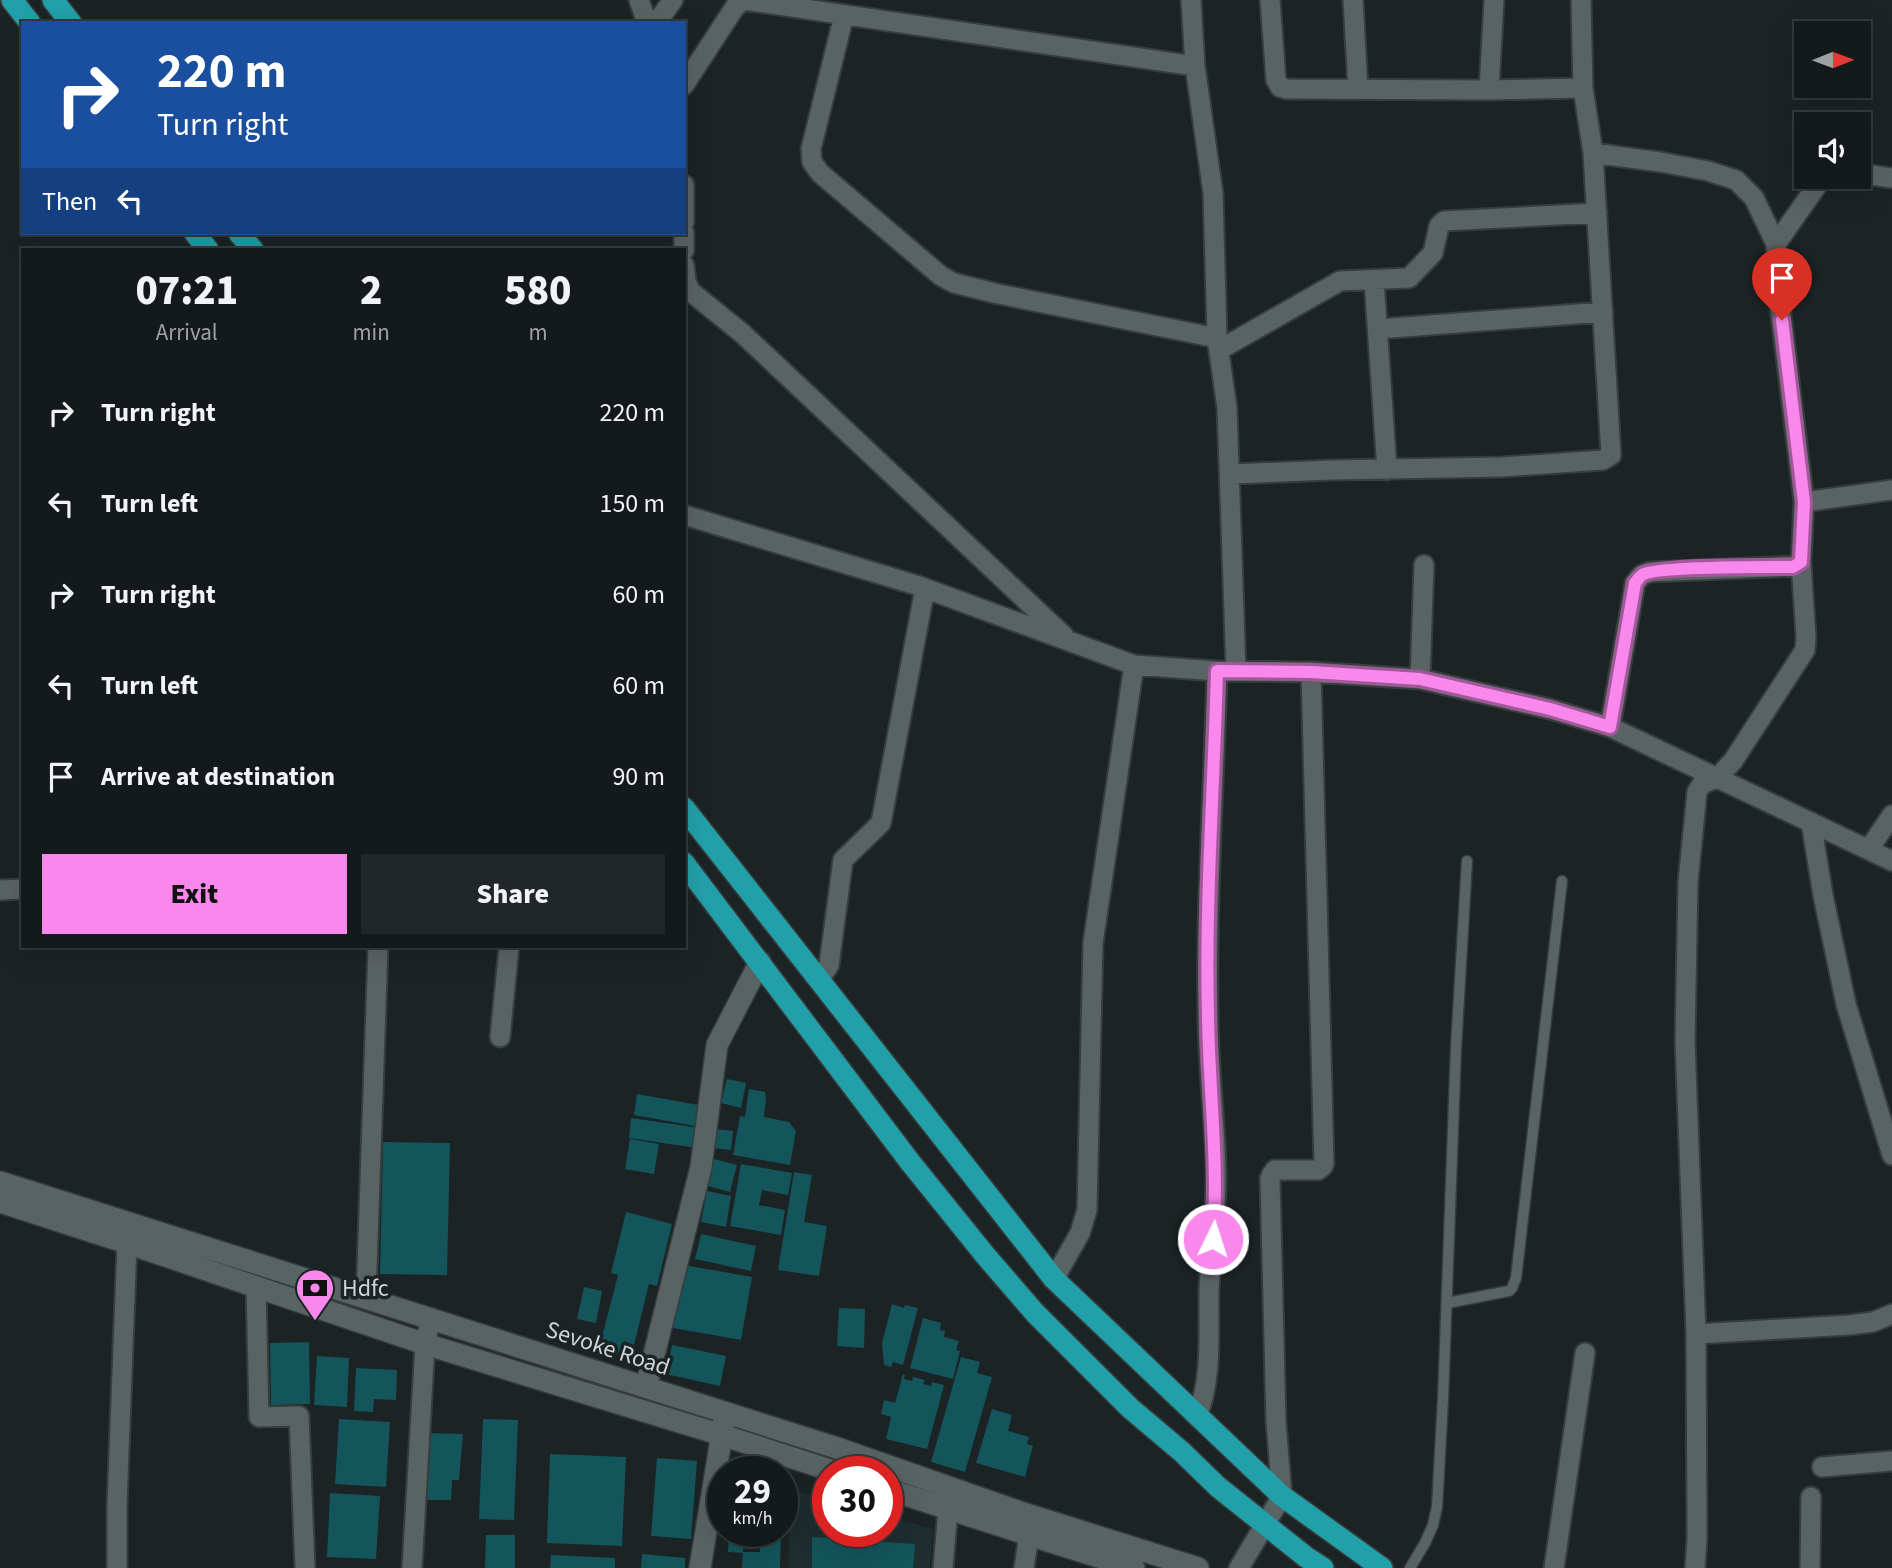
<!DOCTYPE html>
<html lang="en">
<head>
<meta charset="utf-8">
<style>
  :root { --surface:#141a1b; --page:#212728; --text:#f1f3f6; --muted:#9da1a3; --line:#33383a; --accent:#f888eb }
  body { margin:0; font-family:"Source Sans 3",sans-serif; background:var(--page); color:var(--text); height:100vh; display:flex; flex-direction:column; font-size:26px; white-space:nowrap }
  * { box-sizing:border-box; margin:0 }
  p { font-size:23px; color:var(--muted) }
  .icon { flex:none; width:38px; height:38px; fill:none; stroke:currentColor; stroke-width:2; stroke-linecap:round; stroke-linejoin:round }
  .map { position:relative; flex:1; overflow:hidden }
  .drawer { position:absolute; left:21px; top:248px; width:665px; height:700px; display:flex; flex-direction:column; background:var(--surface); border-radius:0px; box-shadow:0 7px 28px #0002,0 0 0 2px var(--line) }
  .drawer>* { flex:none }
  .banner { position:absolute; left:21px; top:21px; width:665px; height:214px; border-radius:0px; box-shadow:0 7px 28px #0002,0 0 0 2px var(--line); background:#1a4fa0; color:#fff; overflow:hidden }
  .needle { width:46px; rotate:89deg }
  .buttons { position:absolute; left:1794px; top:21px; display:grid; gap:14px }
  .buttons a { display:grid; place-items:center; width:77px; height:77px; border-radius:0px; background:var(--surface); box-shadow:0 7px 28px #0002,0 0 0 2px var(--line); font-size:35px }
  .speed { position:absolute; left:707px; top:1456px; display:flex; gap:14px; font-size:35px; font-weight:700; text-align:center }
  .speed>* { display:grid; place-content:center; width:91px; height:91px; border-radius:50%; background:var(--surface); box-shadow:0 7px 28px #0002,0 0 0 2px var(--line); line-height:1 }
  .speed small { font-size:18px; font-weight:400 }
  .speed .limit { border:10px solid #d22; background:#fff; color:#111 }
  .pin { position:absolute; display:grid; place-items:center; width:60px; height:60px; color:#fff; margin:-72px -30px; border-radius:50% 50% 50% 0; rotate:-45deg; box-shadow:0 0 7px #0007 }
  .pin .icon { rotate:45deg }
  .me { position:absolute; width:77px; margin:-38px; rotate:4deg; stroke-linejoin:round; filter:drop-shadow(0 0 5px #0008) }
  .turn { display:flex; align-items:center; gap:24px; height:147px; padding:0 21px; font-size:32px }
  .turn .icon { width:91px; height:91px; stroke-width:2.5 }
  .turn b { display:block; font-size:49px; line-height:60px }
  .then { display:flex; align-items:center; height:66px; padding:0 21px; background:#0003; gap:14px; font-size:26px }
  .eta { display:flex; justify-content:space-evenly; align-items:center; height:119px; text-align:center }
  .eta b { font-size:42px; font-weight:800; line-height:49px }
  .cta { display:flex; gap:14px; margin-top:auto; padding:14px 21px }
  .cta a { flex:1; height:80px; border-radius:0px; background:var(--accent); color:#111; font-size:28px; font-weight:800; line-height:80px; text-align:center }
  .cta a+a { background:var(--page); color:var(--text) }
  ul { padding:0; list-style:none }
  li { display:flex; align-items:center; gap:21px; height:91px; padding:0 21px }
  li div { flex:1 }
  li b { display:block; font-size:26px }
  li em { font-style:normal }
  .map>svg:first-child { display:block }
</style>
</head>
<body>
<div class="map">
<svg width="1892" height="1568" viewBox="0 0 1892 1568">
  <rect width="100%" height="100%" fill="#1b2324"/>
  <path fill="#1e2d2f" d="M789 1489 828 1500V1531H887V1516L933 1529 930 1568H789Z"/>
  <path fill="#13555b" fill-rule="evenodd" d="M727 1079 746 1083 741 1108 721 1103Z
    M749 1089 765 1092 766 1099 764 1117 789 1122 796 1131 790 1165 733 1155 740 1116 745 1117Z
    M637 1094 704 1106 701 1127 634 1115Z
    M631 1118 700 1128 697 1148 629 1138Z
    M716 1129 733 1131 731 1150 713 1148Z
    M630 1139 659 1144 654 1174 625 1169Z
    M383 1142 450 1143 447 1275 380 1274Z
    M714 1159 737 1165 730 1192 708 1186Z
    M741 1164 792 1173 788 1195 762 1190 759 1205 785 1210 781 1235 730 1226Z
    M794 1172 812 1175 804 1222 827 1226 819 1276 778 1270Z
    M707 1191 731 1196 726 1227 701 1222Z
    M626 1212 672 1224 657 1286 649 1284 631 1357 599 1349 618 1275 611 1273Z
    M701 1234 756 1246 751 1271 695 1259Z
    M684 1265 752 1277 741 1340 673 1328Z
    M584 1287 602 1291 596 1323 577 1319Z
    M892 1304 904 1308 905 1305 918 1308 903 1365 893 1362 891 1367 884 1365 882 1343Z
    M839 1308 865 1309 864 1348 837 1346Z
    M923 1318 941 1323 940 1330 945 1331 944 1337 959 1341 956 1350 960 1351 953 1379 910 1368Z
    M309 1342 310 1404 271 1405 270 1343Z
    M672 1345 726 1356 720 1386 666 1374Z
    M317 1356 349 1358 347 1407 314 1405Z
    M961 1357 980 1362 977 1373 992 1377 965 1472 931 1462Z
    M356 1368 397 1370 396 1400 374 1399 373 1412 354 1411Z
    M903 1374 905 1375 904 1379 912 1381 913 1377 925 1380 923 1384 931 1386 932 1382 944 1385 927 1449 886 1439 891 1417 881 1414 884 1400 895 1403Z
    M992 1409 1012 1415 1008 1431 1029 1437 1027 1444 1033 1446 1025 1477 976 1463Z
    M339 1419 390 1422 386 1487 335 1484Z
    M483 1419 518 1420 514 1520 479 1519Z
    M426 1433 463 1434 459 1480H452L451 1500H423Z
    M550 1454 626 1457 622 1546 547 1543Z
    M657 1458 697 1461 691 1539 651 1536Z
    M330 1493 380 1496 376 1559 327 1557Z
    M729 1531H781L780 1568H742L743 1553 728 1552ZM744 1535H760V1552H743Z
    M486 1535H515V1568H485Z
    M812 1537 915 1544 913 1568H812Z
    M642 1554 685 1558V1568H641Z
    M551 1555 615 1558V1568H550Z"/>
  <g fill="none" stroke-linecap="round" stroke-linejoin="round">
    <defs>
      <path id="lane" d="M1447 1303 1509 1291 1512 1288 1516 1278 1562 881
        M1410 1568 1425 1543 1433 1525 1437 1507 1443 1399 1456 1048 1467 861"/>
      <path id="street" d="M639 0 647 23
        M744 0 1195 66
        M1191 0 1195 66 1213 193 1217 338 1227 408 1236 671
        M1270 0 1276 80 1280 87 1287 89 1489 90 1583 88
        M1353 0 1358 89
        M844 15 811 149 812 162 820 173 941 276 954 283 994 293 1217 338
        M656 23 673 0
        M684 85 735 7 743 0
        M1489 90 1494 0
        M1593 153 1660 162 1708 171 1736 180 1754 198 1776 244 1779 299 1804 502 1801 562 1797 566 1650 572 1642 575 1635 583 1610 727
        M1858 173 1892 178
        M684 185V222
        M1776 244 1823 177
        M684 250V233
        M684 265 686 281 690 291 743 334 1064 636
        M1374 280 1387 470
        M1378 329 1603 312
        M1219 350 1340 281 1409 278 1433 253 1439 226 1444 221 1597 213
        M1231 474 1332 470 1502 467 1603 460 1611 455 1593 153 1583 88 1581 0
        M1804 502 1892 490
        M684 515 916 585 1134 665 1217 671 1311 672 1420 679 1550 709 1610 727 1892 861
        M1420 679 1424 565
        M1811 822 1823 895 1846 1004 1892 1155
        M1869 849 1892 815
        M0 890 23 889
        M819 980 829 965 843 860 881 823 925 588
        M500 1037 509 947
        M1054 1279 1080 1233 1087 1210 1093 943 1134 665
        M256 1287 259 1417 299 1416 305 1568
        M366 1298 378 947
        M1696 1334 1849 1325 1873 1322 1892 1314
        M1197 1416C1213 1377 1208 1332 1209 1290 1211 1250 1217 1210 1216 1169 1215 1118 1208 1067 1208 1015 1206 901 1214 786 1217 671
        M1822 1467 1892 1461
        M117 1568V1504L127 1243
        M412 1568 425 1344 431 1318
        M943 1568 948 1509
        M1024 1568 1029 1535
        M1239 1568 1282 1496 1276 1422 1270 1179 1272 1174 1275 1170H1318L1323 1166 1324 1163 1311 672
        M1554 1568 1585 1353
        M1695 1568 1697 1538 1696 1334 1685 1041 1688 882 1697 792 1702 784 1717 778 1733 761 1805 650 1806 637 1801 562
        M1810 1568 1811 1497"/>
      <path id="secondary" d="M0 1182 837 1448 1020 1512 1198 1568
        M0 1202 127 1243 425 1344 722 1435 836 1472
        M646 1387 701 1167 717 1045 760 962
        M887 1489 1029 1535 1134 1568
        M700 1568 724 1421"/>
      <path id="highway" d="M12 0 30 23
        M53 0 71 23
        M195 233 208 250
        M239 233 253 250
        M684 808 1054 1279 1282 1496 1382 1568
        M684 863 910 1162 985 1255 1035 1313 1130 1408 1182 1452 1218 1487 1306 1557 1323 1568"/>
    </defs>
    <use href="#lane" stroke="#363d3d" stroke-width="13"/>
    <use href="#street" stroke="#363d3d" stroke-width="23"/>
    <use href="#secondary" stroke="#363d3d" stroke-width="24"/>
    <use href="#highway" stroke="#363d3d" stroke-width="24"/>
    <use href="#lane" stroke="#5a6364" stroke-width="10"/>
    <use href="#street" stroke="#5a6364" stroke-width="19"/>
    <use href="#secondary" stroke="#5a6364" stroke-width="21"/>
    <use href="#highway" stroke="#22a0aa" stroke-width="21"/>
  </g>
  <g fill="none" stroke-linecap="round" stroke-linejoin="round">
    <defs>
      <path id="route" d="M1213 1239C1219 1162 1209 1092 1208 1016 1205 901 1214 786 1217 671L1311 672 1420 679 1550 709 1610 727 1635 583C1635 583 1641 575 1642 575 1654 566 1770 567 1793 567L1801 562 1804 502 1782 320"/>
    </defs>
    <use href="#route" stroke="#a15899" stroke-width="18"/>
    <use href="#route" stroke="#f888eb" stroke-width="12"/>
  </g>
  <defs>
    <symbol id="bank-pin" viewBox="-11 -11 22 30"><path d="M0 17L-7.5 6A9.5 9.5 0 1 1 7.5 6Z" fill="#f888eb" stroke="#1b2324"/><path d="M-6-4H6V4H-6ZM0-2.3a2.3 2.3 0 1 0 0 4.6a2.3 2.3 0 1 0 0-4.6Z" fill="#111"/></symbol>
  </defs>
  <g fill-rule="evenodd">
    <use href="#bank-pin" x="293" y="1266" width="44" height="60"/>
  </g>
  <g text-anchor="middle" stroke-width="7" stroke-linejoin="round" paint-order="stroke">
    <g font-size="24" fill="#cfd4d5" stroke="#1b2324" text-anchor="start">
      <text x="342" y="1296">Hdfc</text>
    </g>
    <g font-size="24" fill="#cfd4d5" stroke="#1b2324">
      <text transform="translate(608 1348) rotate(18)" y="8">Sevoke Road</text>
    </g>
  </g>
</svg>
<div class="buttons">
<a><svg class="needle" viewBox="-14 -14 28 28"><path d="M0-13l5 13h-10z" fill="#e53935"/><path d="M0 13l5-13h-10z" fill="#9da1a3"/></svg></a>
<a><svg class="icon" aria-label="sound" viewBox="0 0 24 24"><path d="M4 9h4l5-4v14l-5-4H4zM17 9q2 3 0 6"/></svg></a>
</div>
<div class="speed"><div>29<small>km/h</small></div><div class="limit">30</div></div>
<div class="pin" style="left:1782px;top:320px;background:#d93025"><svg class="icon" aria-label="arrive" viewBox="0 0 24 24"><path d="M6 21V4h12l-3 4 3 4H6"/></svg></div>
<svg class="me" style="left:1213px;top:1239px" viewBox="-20 -20 40 40"><circle r="17" fill="#f888eb" stroke="#fff" stroke-width="3"/><path d="M0-11L8 9 0 5-8 9z" fill="#fff"/></svg>
<div class="banner">
<div class="turn"><svg class="icon" aria-label="right" viewBox="0 0 24 24"><path d="M7 20v-9h11M14 6l5 5-5 5"/></svg><div><b>220 m</b>Turn right</div></div>
<div class="then">Then<svg class="icon" aria-label="left" viewBox="0 0 24 24"><path d="M17 20v-9H6M10 6l-5 5 5 5"/></svg></div>
</div>
<section class="drawer">
<div class="eta">
<div><b>07:21</b><p>Arrival</p></div>
<div><b>2</b><p>min</p></div>
<div><b>580</b><p>m</p></div>
</div>
<ul>
<li><svg class="icon" aria-label="right" viewBox="0 0 24 24"><path d="M7 20v-9h11M14 6l5 5-5 5"/></svg><div><b>Turn right</b></div><em>220 m</em></li>
<li><svg class="icon" aria-label="left" viewBox="0 0 24 24"><path d="M17 20v-9H6M10 6l-5 5 5 5"/></svg><div><b>Turn left</b></div><em>150 m</em></li>
<li><svg class="icon" aria-label="right" viewBox="0 0 24 24"><path d="M7 20v-9h11M14 6l5 5-5 5"/></svg><div><b>Turn right</b></div><em>60 m</em></li>
<li><svg class="icon" aria-label="left" viewBox="0 0 24 24"><path d="M17 20v-9H6M10 6l-5 5 5 5"/></svg><div><b>Turn left</b></div><em>60 m</em></li>
<li><svg class="icon" aria-label="arrive" viewBox="0 0 24 24"><path d="M6 21V4h12l-3 4 3 4H6"/></svg><div><b>Arrive at destination</b></div><em>90 m</em></li>
</ul>
<div class="cta"><a>Exit</a><a>Share</a></div>
</section>
</div>
</body>
</html>
